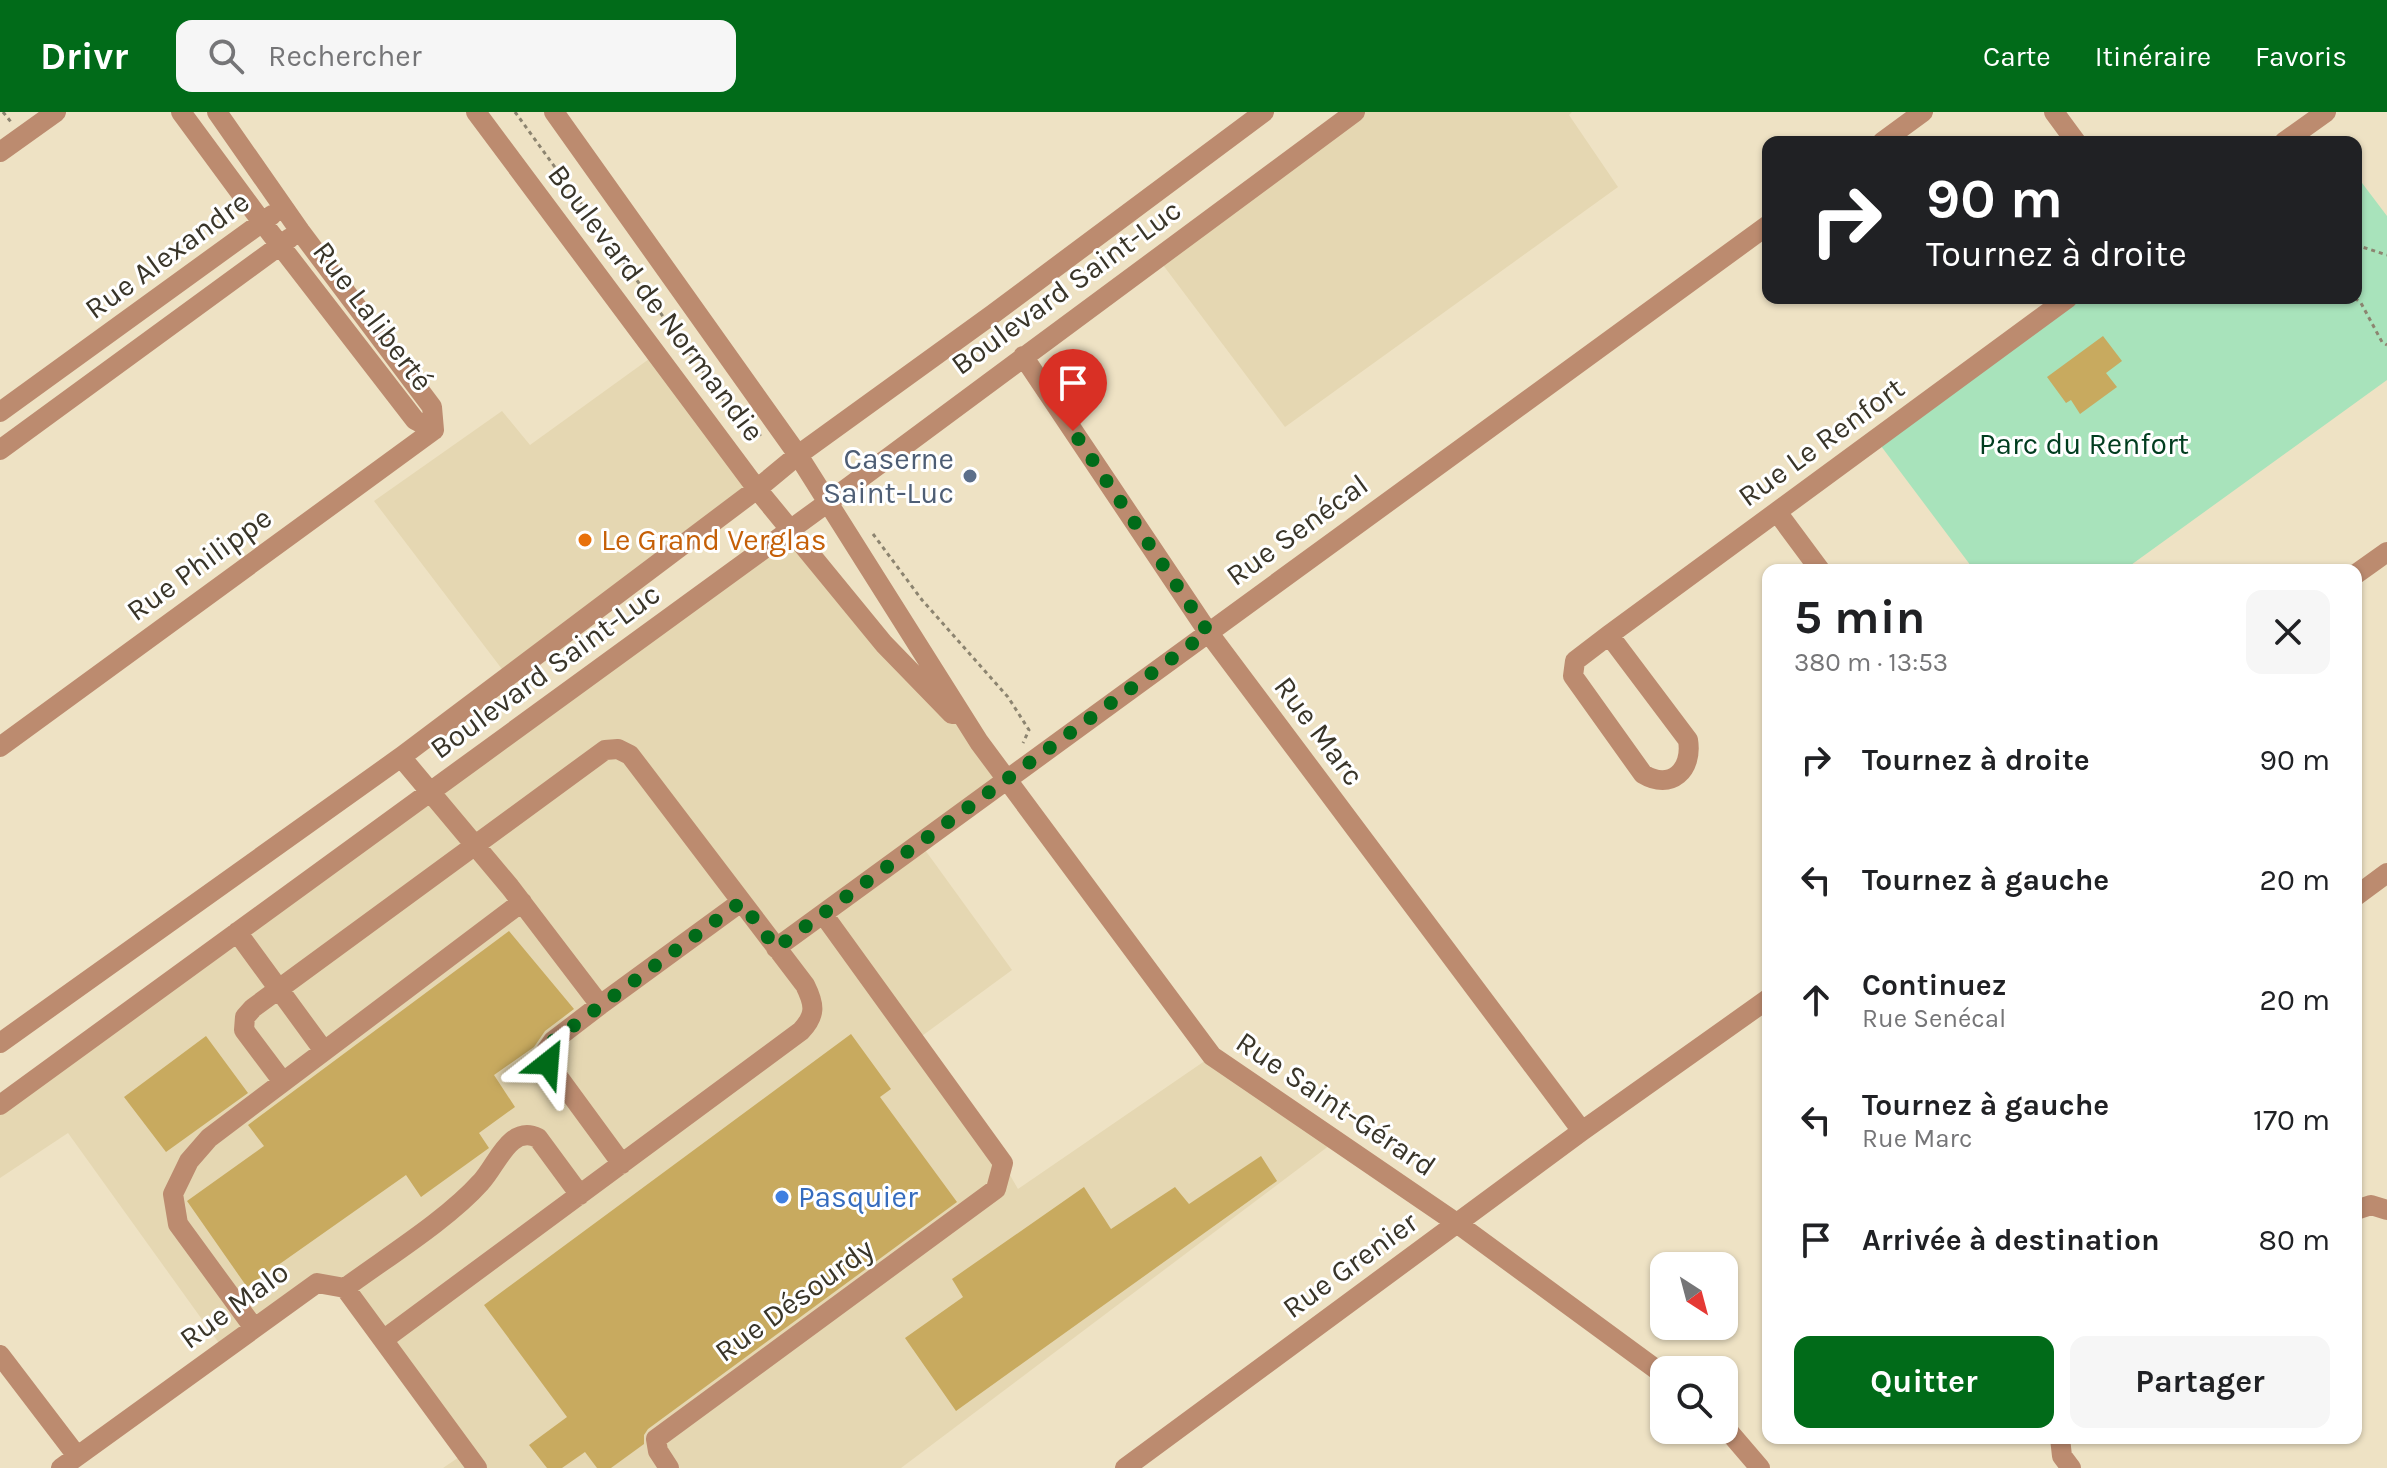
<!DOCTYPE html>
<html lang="fr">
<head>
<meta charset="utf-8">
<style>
  :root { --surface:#fff; --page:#f6f6f6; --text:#202124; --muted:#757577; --accent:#016b19 }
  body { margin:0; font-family:Karla,sans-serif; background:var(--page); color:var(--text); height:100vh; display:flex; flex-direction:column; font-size:30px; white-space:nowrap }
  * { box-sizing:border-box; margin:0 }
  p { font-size:26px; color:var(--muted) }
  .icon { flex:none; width:44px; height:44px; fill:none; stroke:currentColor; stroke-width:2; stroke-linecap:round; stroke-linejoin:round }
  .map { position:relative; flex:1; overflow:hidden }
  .sheet { position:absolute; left:1762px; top:452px; width:600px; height:880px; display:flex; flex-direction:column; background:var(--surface); border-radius:16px; box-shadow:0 2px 6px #0004 }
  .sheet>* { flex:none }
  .banner { position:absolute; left:1762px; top:24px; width:600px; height:168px; border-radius:16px; box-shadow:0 2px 6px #0004; background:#202124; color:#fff; overflow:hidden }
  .needle { width:52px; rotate:144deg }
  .tools { position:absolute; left:1650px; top:1140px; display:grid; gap:16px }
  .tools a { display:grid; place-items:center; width:88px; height:88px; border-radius:16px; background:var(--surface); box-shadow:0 2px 6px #0004; font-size:40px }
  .pin { position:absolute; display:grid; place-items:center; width:68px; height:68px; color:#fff; margin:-82px -34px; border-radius:50% 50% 50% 0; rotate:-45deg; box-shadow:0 0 8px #0007 }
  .pin .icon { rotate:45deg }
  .me { position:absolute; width:88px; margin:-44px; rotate:28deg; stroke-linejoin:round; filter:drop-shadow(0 0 6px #0008) }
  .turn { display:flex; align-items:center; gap:28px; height:168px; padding:0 32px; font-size:36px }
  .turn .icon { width:104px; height:104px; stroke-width:2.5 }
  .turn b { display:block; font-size:56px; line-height:68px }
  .round { display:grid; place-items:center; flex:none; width:84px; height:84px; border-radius:16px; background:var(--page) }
  .headline { display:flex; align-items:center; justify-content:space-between; height:136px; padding:0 32px }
  h1 { font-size:48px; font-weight:700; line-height:60px }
  .primary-button { display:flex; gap:16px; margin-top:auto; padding:16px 32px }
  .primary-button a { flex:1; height:92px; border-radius:16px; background:var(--accent); color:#fff; font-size:32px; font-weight:700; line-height:92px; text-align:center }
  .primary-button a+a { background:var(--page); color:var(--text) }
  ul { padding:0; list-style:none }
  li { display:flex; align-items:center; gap:24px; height:120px; padding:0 32px }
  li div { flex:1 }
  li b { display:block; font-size:30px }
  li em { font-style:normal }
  header { display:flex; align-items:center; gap:48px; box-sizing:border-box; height:112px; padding:0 40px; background:var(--accent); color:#fff }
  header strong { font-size:38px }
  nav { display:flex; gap:44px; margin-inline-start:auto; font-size:28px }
  .search { width:560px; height:72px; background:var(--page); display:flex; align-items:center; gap:20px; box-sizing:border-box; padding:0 28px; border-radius:16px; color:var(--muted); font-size:30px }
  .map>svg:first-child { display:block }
</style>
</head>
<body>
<header>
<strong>Drivr</strong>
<div class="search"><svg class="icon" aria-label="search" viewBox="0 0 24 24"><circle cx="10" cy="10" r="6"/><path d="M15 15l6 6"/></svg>Rechercher</div>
<nav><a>Carte</a><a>Itinéraire</a><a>Favoris</a></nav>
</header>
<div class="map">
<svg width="2387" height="1356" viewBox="0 0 2387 1356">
  <rect width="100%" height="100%" fill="#eee2c4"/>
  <path fill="#e5d7b2" d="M1355 0H1572L1569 3 1618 75 1285 315 1157 145Z
    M656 242 757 377 508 565 374 389 502 299 530 333Z
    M790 417 979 630 1006 668 920 731 1012 858 915 929 1003 1051 1018 1077 1212 944 1338 1027 901 1356H443L465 1341 345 1176 316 1171 224 1238 68 1021 0 1066V993Z"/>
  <path fill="#a8e3bb" d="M2356 63 2387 104V268L2124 458H1974L1875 326 2072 186H2356Z"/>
  <path fill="#c8aa5f" d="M2103 224 2122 249 2106 261 2117 275 2080 302 2071 288 2066 291 2047 265Z
    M509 819 574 897 545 919 534 935 494 963 515 995 479 1021 489 1036 421 1085 406 1063 247 1175 187 1089 264 1034 248 1013Z
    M851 922 891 977 880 985 957 1090 648 1317 644 1323V1332L611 1356H597L585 1340 562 1356H547L529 1333 567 1305 484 1193Z
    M206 924 248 981 166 1040 124 985Z
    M1261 1044 1277 1069 956 1299 905 1226 963 1185 952 1167 1084 1075 1111 1117 1175 1075 1189 1092Z"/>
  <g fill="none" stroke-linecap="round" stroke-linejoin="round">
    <path stroke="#8c8470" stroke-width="3" stroke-dasharray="4 4" stroke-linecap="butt" d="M3 0 11 10
      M515 0 743 315 756 325 761 322
      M2356 133 2387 143
      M2355 186 2361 191 2382 230 2387 233
      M873 422 922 488 1008 585 1029 618 1023 631"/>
    <path stroke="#bc8b6f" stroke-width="20" d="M181 0 262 110 415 308 434 318 432 295 300 119 217 0
      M476 0 757 377 884 532 952 602
      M554 0 798 343 979 630 1212 944 1458 1112 1664 1263
      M2054 0 2076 30
      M1882 30 1923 0
      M2284 30 2326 0
      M0 40 56 0
      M1023 244 1208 520 1582 1019
      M0 300 272 103
      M0 338 290 126
      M1777 400 1820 458
      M2356 462 2387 440
      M1609 523 1688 628C1693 658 1671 679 1643 662L1573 564 1575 549 1609 523 2068 186
      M0 635 434 318
      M401 645 510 775 600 893 741 790
      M2356 784 2387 761
      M237 820 324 939
      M776 836 1768 113
      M600 893 553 929 546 939 548 951 622 1052
      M0 931 401 645 757 377 798 343 993 202 1264 0
      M283 970 244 918 245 905 253 896 605 638 618 637 630 643 805 873C815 893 816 903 801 919L383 1228
      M0 993 827 391 1355 0
      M2356 1098 2371 1093 2387 1098
      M345 1176C387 1145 447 1108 481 1070 497 1053 510 1012 538 1026L580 1083
      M254 1216 178 1112 173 1082 189 1049 209 1026 522 790
      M0 1243 77 1344
      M1724 1314 1760 1356
      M2060 1326 2062 1344 2071 1356
      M61 1356 317 1171 345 1176 477 1356
      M669 1356 658 1339 656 1327 996 1077 1003 1051 823 802
      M1125 1356 1582 1019 1768 887"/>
  </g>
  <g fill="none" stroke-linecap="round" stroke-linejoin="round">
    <path stroke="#016b19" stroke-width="14" stroke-dasharray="0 25.2" d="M548 951 546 939 553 929 741 790 776 836 1208 520 1073 319"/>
  </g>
  <circle fill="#5c6f8a" stroke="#fff" stroke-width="3" cx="970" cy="364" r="8"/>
  <circle fill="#e8710a" stroke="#fff" stroke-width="3" cx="585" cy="428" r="8"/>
  <circle fill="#3f7fe0" stroke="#fff" stroke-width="3" cx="782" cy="1085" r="8"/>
  <g text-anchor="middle" stroke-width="6" stroke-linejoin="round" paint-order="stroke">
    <g font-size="30" fill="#393529" stroke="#fff">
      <text transform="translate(167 143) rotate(-36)" y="10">Rue Alexandre</text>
      <text transform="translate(1066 175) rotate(-36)" y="10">Boulevard Saint-Luc</text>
      <text transform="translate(656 191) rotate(53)" y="10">Boulevard de Normandie</text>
      <text transform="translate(373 204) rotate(53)" y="10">Rue Laliberté</text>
      <text transform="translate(1821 330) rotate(-36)" y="10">Rue Le Renfort</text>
      <text transform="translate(1297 418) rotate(-36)" y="10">Rue Senécal</text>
      <text transform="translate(199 452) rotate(-36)" y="10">Rue Philippe</text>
      <text transform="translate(545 559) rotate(-36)" y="10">Boulevard Saint-Luc</text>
      <text transform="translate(1319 619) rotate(53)" y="10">Rue Marc</text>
      <text transform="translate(1336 992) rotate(34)" y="10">Rue Saint-Gérard</text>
      <text transform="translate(1350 1153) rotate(-36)" y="10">Rue Grenier</text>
      <text transform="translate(794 1188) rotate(-36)" y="10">Rue Désourdy</text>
      <text transform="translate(234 1193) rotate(-36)" y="10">Rue Malo</text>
    </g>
    <g font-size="30" fill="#013d1f" stroke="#fff">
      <text x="2084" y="342">Parc du Renfort</text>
    </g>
    <g font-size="30" fill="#4e5e75" stroke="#fff" text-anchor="end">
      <text x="954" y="357">Caserne<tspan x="954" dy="34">Saint-Luc</tspan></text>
    </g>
    <g font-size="30" fill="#c56008" stroke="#fff" text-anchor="start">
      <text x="601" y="438">Le Grand Verglas</text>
    </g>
    <g font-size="30" fill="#366cbe" stroke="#fff" text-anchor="start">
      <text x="798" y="1095">Pasquier</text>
    </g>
  </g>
</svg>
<div class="tools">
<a><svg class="needle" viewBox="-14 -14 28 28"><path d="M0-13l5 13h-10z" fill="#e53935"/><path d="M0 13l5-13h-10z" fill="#757577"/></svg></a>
<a><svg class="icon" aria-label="search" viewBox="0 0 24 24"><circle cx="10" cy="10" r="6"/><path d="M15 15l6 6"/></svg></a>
</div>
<div class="pin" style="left:1073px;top:319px;background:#d93025"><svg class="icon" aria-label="arrive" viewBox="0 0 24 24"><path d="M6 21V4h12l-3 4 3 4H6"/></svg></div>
<svg class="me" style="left:548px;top:951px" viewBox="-20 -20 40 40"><path d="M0-17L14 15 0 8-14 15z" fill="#016b19" stroke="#fff" stroke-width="4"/></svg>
<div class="banner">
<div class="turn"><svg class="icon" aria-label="right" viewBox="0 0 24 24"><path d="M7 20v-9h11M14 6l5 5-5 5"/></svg><div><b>90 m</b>Tournez à droite</div></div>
</div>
<section class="sheet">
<div class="headline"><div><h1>5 min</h1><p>380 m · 13:53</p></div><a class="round"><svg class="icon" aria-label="close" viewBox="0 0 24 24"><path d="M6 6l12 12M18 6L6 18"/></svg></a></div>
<ul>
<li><svg class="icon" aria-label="right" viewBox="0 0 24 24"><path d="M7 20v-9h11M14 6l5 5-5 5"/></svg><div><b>Tournez à droite</b></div><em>90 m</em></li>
<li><svg class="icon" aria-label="left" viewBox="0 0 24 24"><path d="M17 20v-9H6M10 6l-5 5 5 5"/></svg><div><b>Tournez à gauche</b></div><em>20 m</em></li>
<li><svg class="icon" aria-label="ahead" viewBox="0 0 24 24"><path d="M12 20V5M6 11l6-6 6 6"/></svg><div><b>Continuez</b><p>Rue Senécal</p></div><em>20 m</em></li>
<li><svg class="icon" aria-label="left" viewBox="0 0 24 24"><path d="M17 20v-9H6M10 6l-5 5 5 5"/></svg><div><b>Tournez à gauche</b><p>Rue Marc</p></div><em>170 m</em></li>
<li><svg class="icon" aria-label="arrive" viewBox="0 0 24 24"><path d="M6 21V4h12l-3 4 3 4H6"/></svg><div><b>Arrivée à destination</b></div><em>80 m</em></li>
</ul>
<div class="primary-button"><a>Quitter</a><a>Partager</a></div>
</section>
</div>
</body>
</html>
